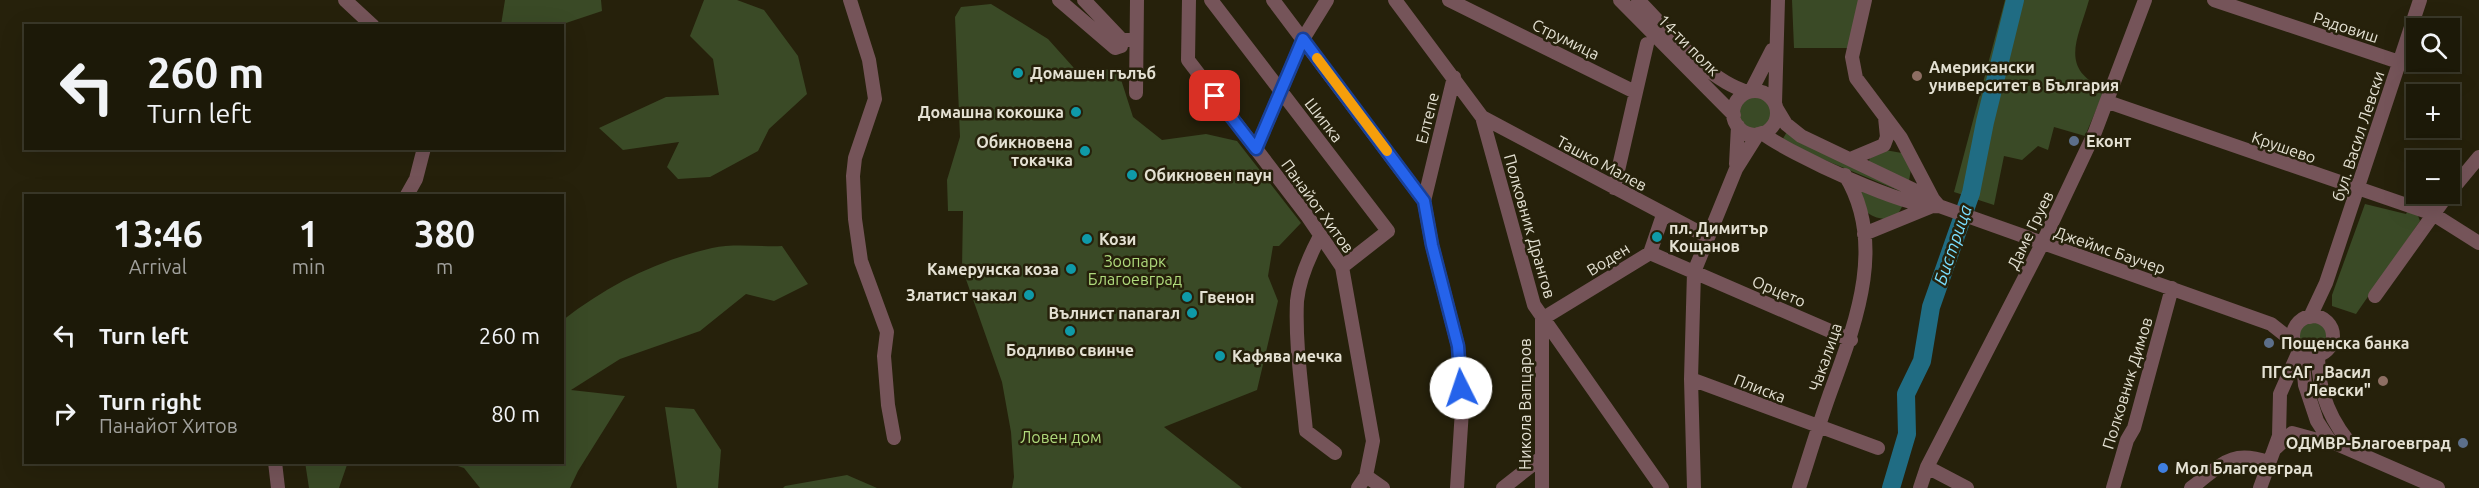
<!DOCTYPE html>
<html lang="en">
<head>
<meta charset="utf-8">
<style>
  :root { --surface:#1c1908; --page:#292616; --text:#f1f3f6; --muted:#a0a09c; --line:#3a3829 }
  body { margin:0; font-family:Ubuntu,sans-serif; background:var(--page); color:var(--text); height:100vh; display:flex; flex-direction:column; font-size:22px; white-space:nowrap }
  * { box-sizing:border-box; margin:0 }
  p { font-size:20px; color:var(--muted) }
  .icon { flex:none; width:33px; height:33px; fill:none; stroke:currentColor; stroke-width:2; stroke-linecap:round; stroke-linejoin:round }
  .map { position:relative; flex:1; overflow:hidden }
  .details { position:absolute; left:24px; top:194px; width:540px; height:270px; display:flex; flex-direction:column; background:var(--surface); border-radius:0px; box-shadow:0 6px 24px #0002,0 0 0 2px var(--line) }
  .details>* { flex:none }
  .banner { position:absolute; left:24px; top:24px; width:540px; height:126px; border-radius:0px; box-shadow:0 6px 24px #0002,0 0 0 2px var(--line); background:#1c1908; color:var(--text); overflow:hidden }
  .buttons { position:absolute; left:2406px; top:18px; display:grid; gap:12px }
  .buttons a { display:grid; place-items:center; width:54px; height:54px; border-radius:0px; background:var(--surface); box-shadow:0 6px 24px #0002,0 0 0 2px var(--line); font-size:30px }
  .pin { position:absolute; display:grid; place-items:center; width:51px; height:51px; color:#fff; margin:-26px; border-radius:12px; box-shadow:0 3px 9px #0006 }
  .me { position:absolute; width:66px; margin:-33px; rotate:356deg; stroke-linejoin:round; filter:drop-shadow(0 0 4px #0008) }
  .turn { display:flex; align-items:center; gap:21px; height:126px; padding:0 24px; font-size:27px }
  .turn .icon { width:78px; height:78px; stroke-width:2.5 }
  .turn b { display:block; font-size:42px; line-height:51px }
  .eta { display:flex; justify-content:space-evenly; align-items:center; height:102px; text-align:center }
  .eta b { font-size:36px; font-weight:600; line-height:42px }
  ul { padding:0; list-style:none }
  li { display:flex; align-items:center; gap:18px; height:78px; padding:0 24px }
  li div { flex:1 }
  li b { display:block; font-size:22px }
  li em { font-style:normal }
  .map>svg:first-child { display:block }
</style>
</head>
<body>
<div class="map">
<svg width="2479" height="488" viewBox="0 0 2479 488">
  <rect width="100%" height="100%" fill="#26210b"/>
  <path fill="#3a4a26" d="M505 0H601L602 11 560 25H501Z
    M704 0H737L764 10 798 56 807 94 769 129 758 151 710 177 678 179 667 167 679 142 623 150 599 128 666 97 719 95 713 59 690 36Z
    M1792 0H1860L1849 48H1794Z
    M2005 0H2089C2078 39 2058 69 2105 89L2085 136 2054 127 2048 150 2038 146 2022 160 2004 156 1994 205 1954 192Z
    M991 4 1048 39 1074 68 1118 70 1133 117 1162 140 1206 134 1237 141 1301 223 1279 246H1273L1268 276 1278 301 1257 390 1164 427 1242 488H1012L1014 477 1011 432 1002 382 962 268 963 211H948L947 180 960 137 955 17 961 7Z
    M1739 113a17 17 0 1 1 34 0a17 17 0 1 1-34 0Z
    M1788 130 1907 194 1781 142Z
    M1885 150 1902 153 1911 169 1909 181 1868 163 1870 158Z
    M1860 190 1903 205 1898 214 1887 219C1871 219 1857 209 1860 190Z
    M2365 204 2406 214 2407 212 2417 213 2420 221 2356 314 2332 306V295Z
    M782 246 808 284 774 301 746 294 700 331 620 359 571 390 625 396 578 471 570 488H480L464 468 445 462H562L563 320C608 285 656 261 712 248 734 243 760 247 782 246Z
    M2297 336a16 16 0 1 1 32 0a16 16 0 1 1-32 0Z
    M665 407 694 409 721 450 718 488H677Z
    M305 462H348L339 488H309Z
    M847 475 877 488H783L785 486Z"/>
  <g fill="none" stroke-linecap="round" stroke-linejoin="round">
    <path stroke="#206c83" stroke-width="18" d="M1891 488 1907 434 1906 394 1922 361 1931 307 1971 193 1985 122 2015 0"/>
    <path stroke="#755459" stroke-width="14" d="M345 0 373 26
      M850 0 869 60 875 99 855 158 853 176 855 219 861 261 887 332 884 356 888 405 894 438
      M1059 0 1115 48 1121 46 1122 40
      M1084 0 1122 40H1129
      M1189 0 1188 60 1308 217 1342 267 1373 441 1366 476 1358 488
      M1211 0 1388 231 1342 267
      M1273 0 1424 201 1432 245 1458 346 1462 410 1457 488
      M1395 0 1482 117 1534 305 1662 488
      M1449 0 1635 92
      M1620 0 1734 115
      M1638 0C1669 31 1706 80 1748 92
      M1865 0 1852 57 1856 78 1901 138 1933 199
      M2214 0 2399 62
      M1751 91 1772 50
      M1733 113a22 22 0 1 1 44 0a22 22 0 1 1-44 0Z
      M1136 93 1137 0
      M2108 102 2433 214 2479 243
      M1775 103 1778 0
      M1777 109 1786 124 1801 136 1933 199 1939 206 2271 324 2294 342
      M1482 117 1708 237
      M1762 133C1788 153 1910 211 1939 206
      M1256 149 1303 39 1327 0
      M1853 158 1884 145 1887 137 1885 117
      M1736 164 1738 126
      M1614 188 1647 44
      M2450 192 2479 157
      M407 195 416 179 424 148
      M1424 201 1454 77
      M1864 234 1930 207
      M1320 236C1310 255 1299 279 1297 301 1295 344 1302 389 1306 431L1335 453
      M1650 253 1851 340
      M1650 253 1663 215
      M2375 296 2448 194
      M2293 336a20 20 0 1 1 40 0a20 20 0 1 1-40 0Z
      M2310 317 2326 283 2420 0
      M2302 353 2305 385 2317 421 2330 441 2438 488
      M2318 356C2318 393 2331 424 2357 451
      M1691 379 1878 448
      M2276 448 2292 433 2332 444
      M275 462 278 488
      M1927 467 1967 488
      M1366 476 1383 488
      M1503 488 1541 458
      M1542 488V319L1650 253
      M1694 488 1691 379 1694 272 1736 169 1758 134
      M1799 488C1809 457 1818 427 1829 396 1854 327 1888 245 1845 175
      M1920 488 1927 467 2042 244 2095 132 2145 0
      M2113 488 2127 440 2134 428 2172 288
      M2191 488C2221 466 2229 449 2268 462
      M2260 488 2279 436 2280 394 2299 351"/>
  </g>
  <g fill="none" stroke-linecap="round" stroke-linejoin="round">
    <defs>
      <path id="route" d="M1215 96 1256 149 1303 39 1424 201 1432 245 1458 346 1461 388"/>
    </defs>
    <use href="#route" stroke="#184099" stroke-width="15"/>
    <use href="#route" stroke="#2563eb" stroke-width="10"/>
    <path stroke="#f59e0b" stroke-width="10" d="M1317 58 1387 151"/>
  </g>
  <g fill="#0f9aa8" stroke="#26210b" stroke-width="2">
    <circle cx="1018" cy="73" r="6"/>
    <circle cx="1076" cy="112" r="6"/>
    <circle cx="1085" cy="151" r="6"/>
    <circle cx="1132" cy="175" r="6"/>
    <circle cx="1657" cy="237" r="6"/>
    <circle cx="1087" cy="239" r="6"/>
    <circle cx="1071" cy="269" r="6"/>
    <circle cx="1029" cy="295" r="6"/>
    <circle cx="1187" cy="297" r="6"/>
    <circle cx="1192" cy="313" r="6"/>
    <circle cx="1070" cy="331" r="6"/>
    <circle cx="1220" cy="356" r="6"/>
  </g>
  <g fill="#8d6e63" stroke="#26210b" stroke-width="2">
    <circle cx="1917" cy="76" r="6"/>
    <circle cx="2383" cy="381" r="6"/>
  </g>
  <g fill="#5c6f8a" stroke="#26210b" stroke-width="2">
    <circle cx="2074" cy="141" r="6"/>
    <circle cx="2269" cy="343" r="6"/>
    <circle cx="2463" cy="443" r="6"/>
  </g>
  <circle fill="#3f7fe0" stroke="#26210b" stroke-width="2" cx="2163" cy="468" r="6"/>
  <g text-anchor="middle" stroke-width="5" stroke-linejoin="round" paint-order="stroke">
    <g font-size="16" fill="#e4e1d3" stroke="#26210b">
      <text transform="translate(2346 27) rotate(18)" y="6">Радовиш</text>
      <text transform="translate(1566 39) rotate(26)" y="6">Струмица</text>
      <text transform="translate(1689 45) rotate(45)" y="6">14-ти полк</text>
      <text transform="translate(1427 118) rotate(-76)" y="6">Елтепе</text>
      <text transform="translate(1324 120) rotate(52)" y="6">Шипка</text>
      <text transform="translate(2358 136) rotate(-72)" y="6">бул. Васил Левски</text>
      <text transform="translate(2284 147) rotate(19)" y="6">Крушево</text>
      <text transform="translate(1602 163) rotate(28)" y="6">Ташко Малев</text>
      <text transform="translate(1318 206) rotate(54)" y="6">Панайот Хитов</text>
      <text transform="translate(1530 226) rotate(74)" y="6">Полковник Дрангов</text>
      <text transform="translate(2030 230) rotate(-64)" y="6">Даме Груев</text>
      <text transform="translate(2110 250) rotate(19)" y="6">Джеймс Баучер</text>
      <text transform="translate(1608 259) rotate(-32)" y="6">Воден</text>
      <text transform="translate(1779 291) rotate(23)" y="6">Орцето</text>
      <text transform="translate(1825 357) rotate(-71)" y="6">Чакалица</text>
      <text transform="translate(2127 383) rotate(-73)" y="6">Полковник Димов</text>
      <text transform="translate(1760 388) rotate(21)" y="6">Плиска</text>
      <text transform="translate(1525 404) rotate(-90)" y="6">Никола Вапцаров</text>
    </g>
    <g font-size="16" font-weight="bold" fill="#e4e1d3" stroke="#26210b" text-anchor="start">
      <text x="1929" y="73">Американски<tspan x="1929" dy="18">университет в България</tspan></text>
      <text x="1030" y="79">Домашен гълъб</text>
      <text x="1064" y="118" text-anchor="end">Домашна кокошка</text>
      <text x="2086" y="147">Еконт</text>
      <text x="1073" y="148" text-anchor="end">Обикновена<tspan x="1073" dy="18">токачка</tspan></text>
      <text x="1144" y="181">Обикновен паун</text>
      <text x="1669" y="234">пл. Димитър<tspan x="1669" dy="18">Кощанов</tspan></text>
      <text x="1099" y="245">Кози</text>
      <text x="1059" y="275" text-anchor="end">Камерунска коза</text>
      <text x="1017" y="301" text-anchor="end">Златист чакал</text>
      <text x="1199" y="303">Гвенон</text>
      <text x="1180" y="319" text-anchor="end">Вълнист папагал</text>
      <text x="2281" y="349">Пощенска банка</text>
      <text x="1070" y="356" text-anchor="middle">Бодливо свинче</text>
      <text x="1232" y="362">Кафява мечка</text>
      <text x="2371" y="378" text-anchor="end">ПГСАГ ,,Васил<tspan x="2371" dy="18">Левски"</tspan></text>
      <text x="2451" y="449" text-anchor="end">ОДМВР-Благоевград</text>
      <text x="2175" y="474">Мол Благоевград</text>
    </g>
    <g font-size="16" fill="#afda7c" stroke="#26210b">
      <text x="1135" y="267">Зоопарк<tspan x="1135" dy="18">Благоевград</tspan></text>
      <text x="1061" y="443">Ловен дом</text>
    </g>
    <g font-size="18" font-style="italic" fill="#79ddfe" stroke="#26210b">
      <text transform="translate(1953 245) rotate(-71)" y="6">Бистрица</text>
    </g>
  </g>
</svg>
<div class="buttons">
<a><svg class="icon" aria-label="search" viewBox="0 0 24 24"><circle cx="10" cy="10" r="6"/><path d="M15 15l6 6"/></svg></a>
<a>+</a>
<a>−</a>
</div>
<div class="pin" style="left:1215px;top:96px;background:#d93025"><svg class="icon" aria-label="arrive" viewBox="0 0 24 24"><path d="M6 21V4h12l-3 4 3 4H6"/></svg></div>
<svg class="me" style="left:1461px;top:388px" viewBox="-20 -20 40 40"><circle r="19" fill="#fff"/><path d="M0-13L10 11 0 6-10 11z" fill="#2563eb"/></svg>
<div class="banner">
<div class="turn"><svg class="icon" aria-label="left" viewBox="0 0 24 24"><path d="M17 20v-9H6M10 6l-5 5 5 5"/></svg><div><b>260 m</b>Turn left</div></div>
</div>
<section class="details">
<div class="eta">
<div><b>13:46</b><p>Arrival</p></div>
<div><b>1</b><p>min</p></div>
<div><b>380</b><p>m</p></div>
</div>
<ul>
<li><svg class="icon" aria-label="left" viewBox="0 0 24 24"><path d="M17 20v-9H6M10 6l-5 5 5 5"/></svg><div><b>Turn left</b></div><em>260 m</em></li>
<li><svg class="icon" aria-label="right" viewBox="0 0 24 24"><path d="M7 20v-9h11M14 6l5 5-5 5"/></svg><div><b>Turn right</b><p>Панайот Хитов</p></div><em>80 m</em></li>
</ul>
</section>
</div>
</body>
</html>
